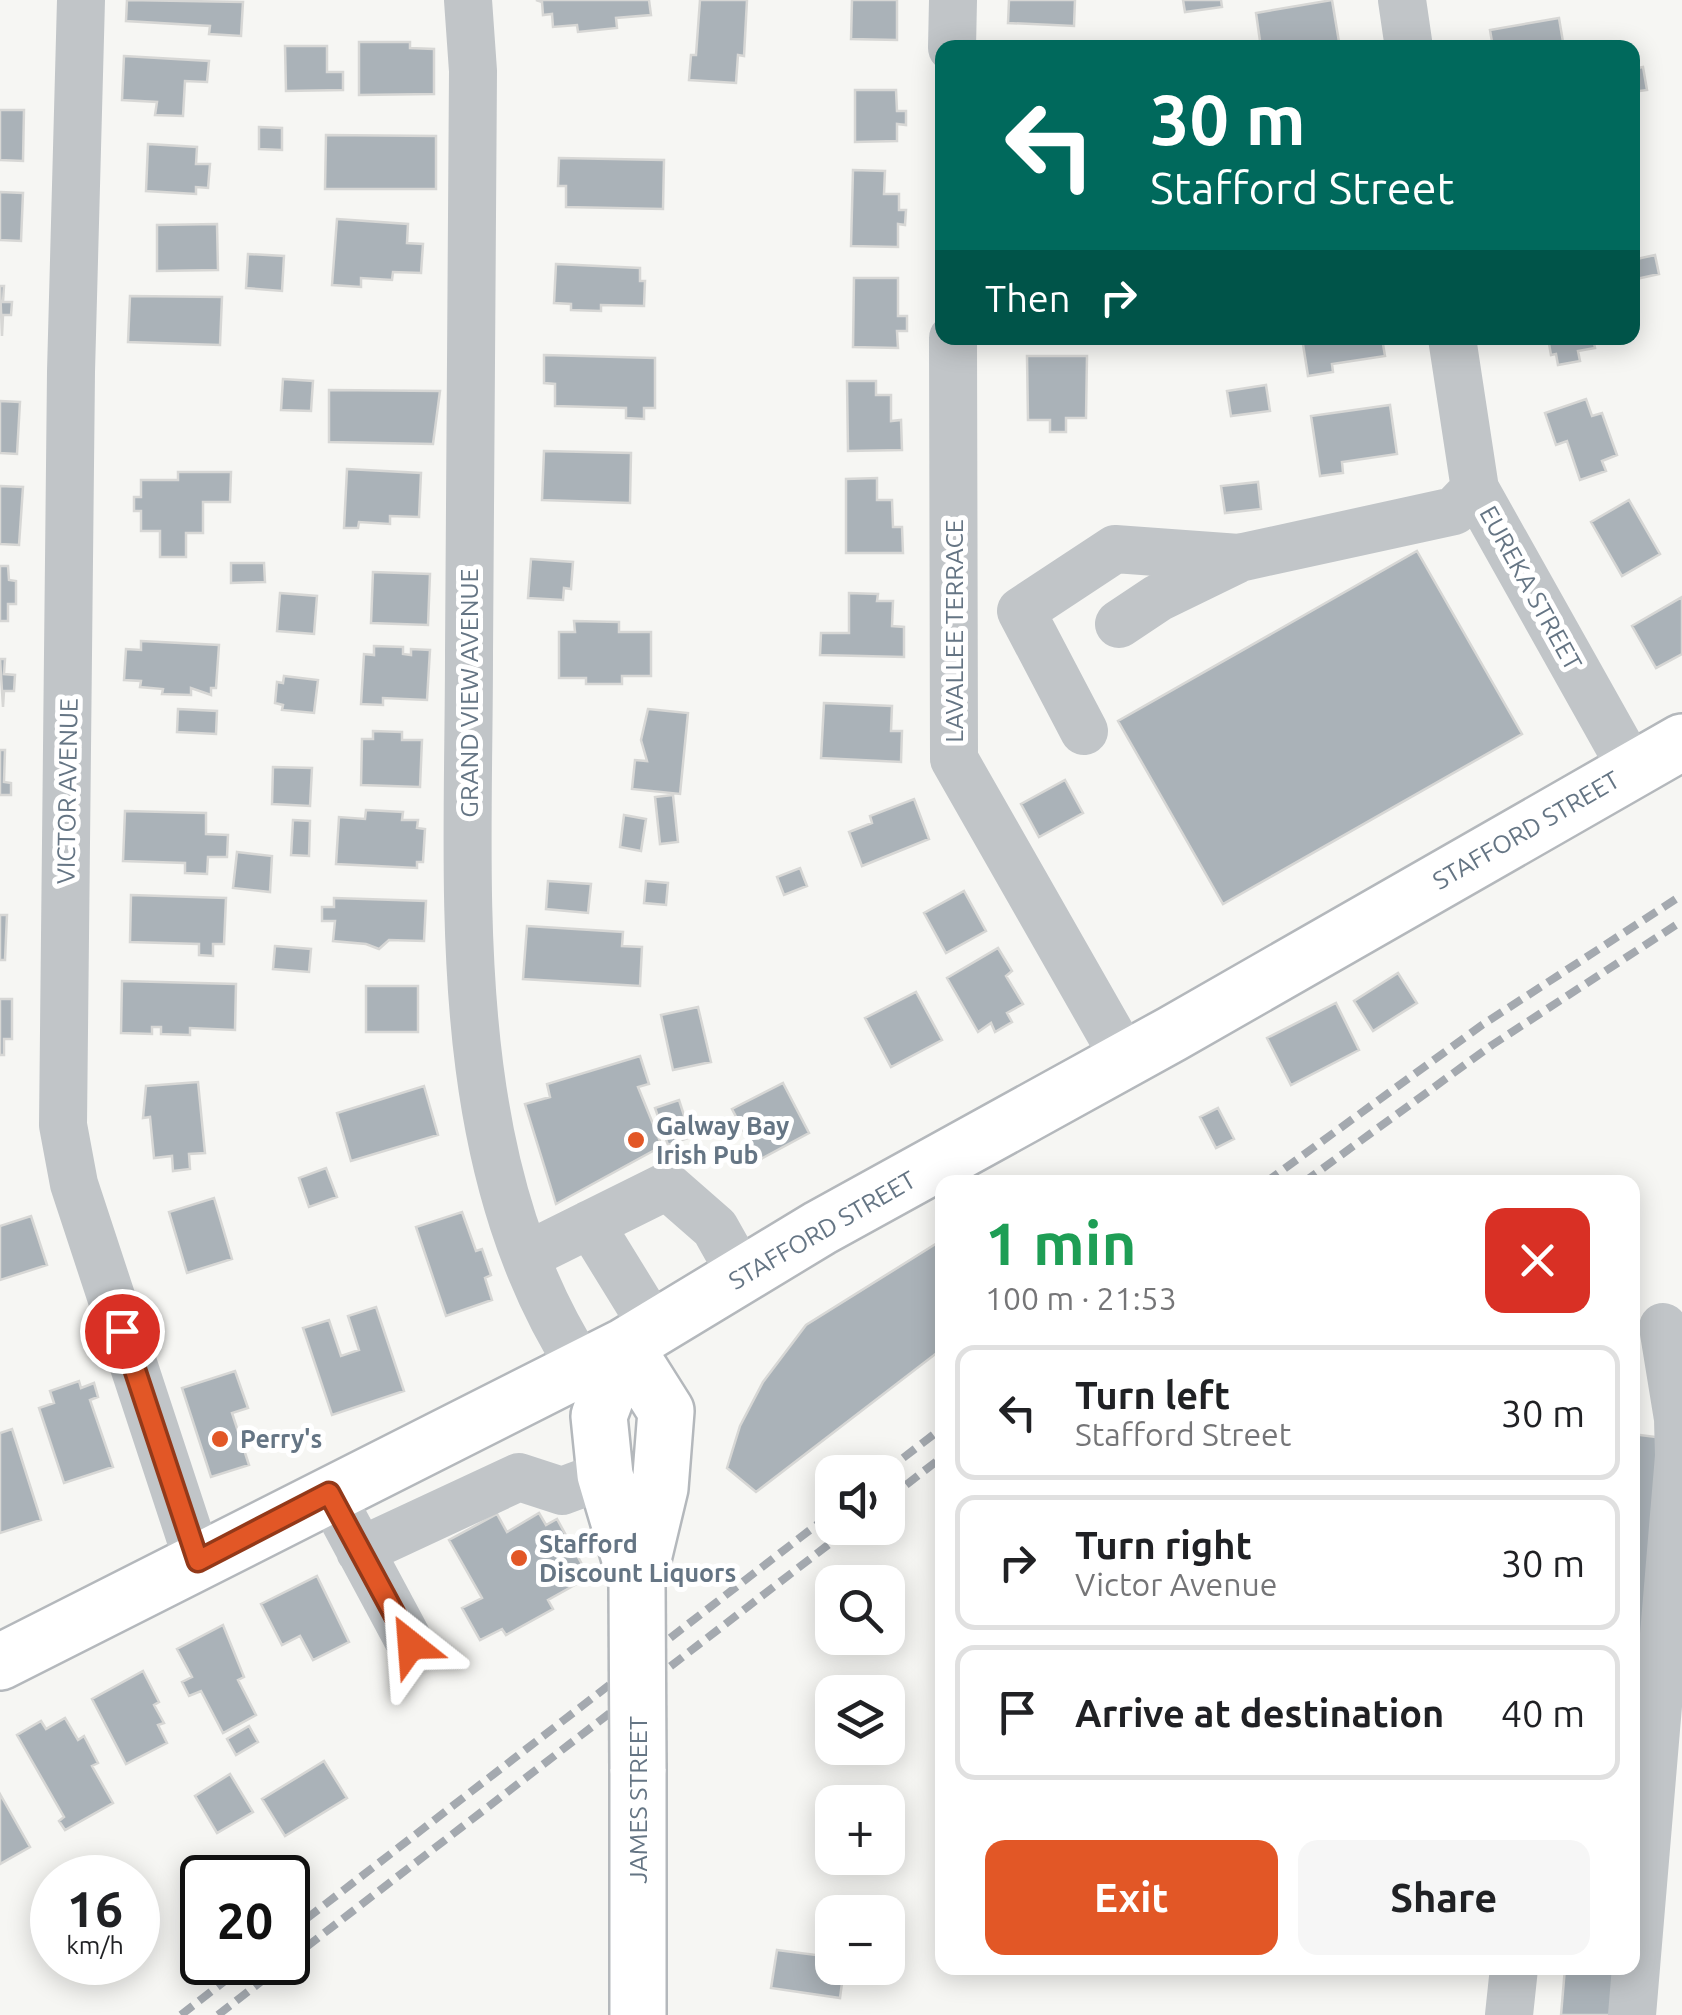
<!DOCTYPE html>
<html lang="en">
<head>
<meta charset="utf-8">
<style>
  :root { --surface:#fff; --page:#f6f6f6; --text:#202124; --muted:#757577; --line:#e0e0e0; --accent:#e25726 }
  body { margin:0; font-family:Ubuntu,sans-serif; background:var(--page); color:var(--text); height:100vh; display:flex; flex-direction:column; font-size:38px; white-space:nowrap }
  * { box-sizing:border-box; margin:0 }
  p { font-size:32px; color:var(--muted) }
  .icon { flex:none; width:55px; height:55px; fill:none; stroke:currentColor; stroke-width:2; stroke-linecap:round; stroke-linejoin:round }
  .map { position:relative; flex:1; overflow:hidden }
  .side { position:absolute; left:935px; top:1175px; width:705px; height:800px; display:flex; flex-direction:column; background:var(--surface); border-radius:20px; box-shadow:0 5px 25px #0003 }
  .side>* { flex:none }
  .top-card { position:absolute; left:935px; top:40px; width:705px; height:305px; border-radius:20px; box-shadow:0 5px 25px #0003; background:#00695c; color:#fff; overflow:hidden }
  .buttons { position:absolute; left:815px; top:1455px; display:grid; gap:20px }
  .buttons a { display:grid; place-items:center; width:90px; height:90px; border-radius:20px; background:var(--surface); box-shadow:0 5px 25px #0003; font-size:50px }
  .speed { position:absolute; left:30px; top:1855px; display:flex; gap:20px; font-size:50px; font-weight:700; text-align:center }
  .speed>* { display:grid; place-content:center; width:130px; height:130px; border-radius:50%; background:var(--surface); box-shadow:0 5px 25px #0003; line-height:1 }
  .speed small { font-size:25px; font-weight:400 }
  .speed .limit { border:5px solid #111; border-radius:15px; background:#fff; color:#111 }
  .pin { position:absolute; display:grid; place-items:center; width:85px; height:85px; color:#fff; margin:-42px; border:5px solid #fff; border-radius:50%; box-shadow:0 2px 10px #0007 }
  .me { position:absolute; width:110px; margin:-55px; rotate:332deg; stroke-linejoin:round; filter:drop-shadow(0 0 8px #0008) }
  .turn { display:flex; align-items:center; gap:35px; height:210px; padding:0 50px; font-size:45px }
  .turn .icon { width:130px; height:130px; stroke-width:2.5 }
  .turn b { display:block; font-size:70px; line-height:85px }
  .then { display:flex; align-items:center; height:95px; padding:0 50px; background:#0003; gap:20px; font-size:38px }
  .round { display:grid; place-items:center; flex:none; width:105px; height:105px; border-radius:20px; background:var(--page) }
  .headline { display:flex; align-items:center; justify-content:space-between; height:170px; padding:0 50px }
  h1 { font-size:60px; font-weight:600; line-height:75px; color:#1e9e55 }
  .button { display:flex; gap:20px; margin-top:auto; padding:20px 50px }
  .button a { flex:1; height:115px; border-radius:20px; background:var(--accent); color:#fff; font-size:40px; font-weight:600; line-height:115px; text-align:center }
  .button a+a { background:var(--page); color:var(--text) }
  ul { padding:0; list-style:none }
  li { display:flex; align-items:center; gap:30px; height:135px; margin:0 20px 15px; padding:0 30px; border:5px solid var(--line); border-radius:20px }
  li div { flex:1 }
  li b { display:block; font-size:38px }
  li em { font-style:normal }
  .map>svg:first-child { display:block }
</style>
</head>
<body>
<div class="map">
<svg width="1682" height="2015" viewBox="0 0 1682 2015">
  <rect width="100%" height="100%" fill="#f6f6f3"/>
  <path fill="#aab2b8" stroke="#d7d7d5" stroke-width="2.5" d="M127 0 243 2 241 36 209 34 210 26 126 21Z
    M536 0H649L651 15 616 18 617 28 578 32 577 25 553 27 552 14 543 15 542 2Z
    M700 0H747L744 56 738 55 736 83 689 80 691 55H696Z
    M852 0H897V40L851 39Z
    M1009 0H1075L1074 26 1008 23Z
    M1183 0H1221L1222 7 1185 12Z
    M1332 0 1340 48H1261L1256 13Z
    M1559 18 1564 48H1493L1490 30Z
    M359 42H410V48L434 49V94L359 95Z
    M285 46H327V72H343V90L286 91Z
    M124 56 209 61 207 82 185 81 183 116 155 115 157 102 122 100Z
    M1643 67 1647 90 1632 92V69Z
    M855 90H896L897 111H906V125L897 124V141L855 142Z
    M0 110H24L23 161 0 160Z
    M259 127 282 128V150L259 149Z
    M326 135 436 136V189H325Z
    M148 144 197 147 196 164H210L208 188 196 187V194L146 191Z
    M559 158 664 160 663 209 566 207V186H558Z
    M853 170 885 171 884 194H899V210H906L905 225 898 224V247L851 246Z
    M0 192 23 193 21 241 0 240Z
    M337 219 408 224 407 243 423 244 421 273 393 272 392 280 361 278V287L332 285Z
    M217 224 218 270 157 271V225Z
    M248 254 284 256 282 291 246 288Z
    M1655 255 1659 274 1632 280V260Z
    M556 264 640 268V281H645L644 306 601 305V311L571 310V304L554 303Z
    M854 278H898V316H907V331H897L898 348 853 347Z
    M0 286H4L3 302H12L11 315H3L2 336Z
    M130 296 222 297 220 345 128 342Z
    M1302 338H1382L1385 356 1332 364 1333 372 1308 376Z
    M1548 338H1593L1595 348 1578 351 1580 361 1558 365 1556 354 1551 355Z
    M544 355 655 358V408H644V419L626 418V408L555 406V384L544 383Z
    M1027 356H1087L1086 418H1066V432H1050V420H1028Z
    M283 379 313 381 311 411 281 410Z
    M847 381H876V395H891V421L901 420 902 450 848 451Z
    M1266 385 1270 411 1231 416 1227 391Z
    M329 390 440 391 433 444 329 442Z
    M1586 399 1592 416 1602 413 1617 455 1602 461 1606 471 1580 480 1567 441 1556 445 1545 413Z
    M0 401 20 402 17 454 0 453Z
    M1390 405 1397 454 1342 462 1343 473 1320 476 1311 416Z
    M544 451 631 453 630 503 542 500Z
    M347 469 421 473 419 517 390 516V524L359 522 358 528H344Z
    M178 472H231L230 502H203V533H186V557H160V531H141V511H134V497H141V480H178Z
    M877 478V500H892L893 527H902L903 553H846V479Z
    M1258 482 1261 509 1225 513 1221 486Z
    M0 486 23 487 19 545 0 544Z
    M1629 500 1660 554 1622 576 1591 522Z
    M1417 551 1522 734 1223 904 1118 721Z
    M531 559 573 562 571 589 564 588 563 600 528 598Z
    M231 563H264L265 582 231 583Z
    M0 566H8L9 580 16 581V604H8V621H0Z
    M373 572 430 574 428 625 371 623Z
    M280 593 317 596 314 634 277 631Z
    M849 593 878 594 877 601H893L892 626 904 627V657L820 655 821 633H849Z
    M1682 597V654L1656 668 1632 626Z
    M574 621 619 622V632H651V676H622V684H586V678H559V632H575Z
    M141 641 219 645 216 688H211V695L191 688V695L162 694 163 689 140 687 141 681 124 680 126 649 141 650Z
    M374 646 403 647V654L411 655V649L430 650 427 700 383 698V705L361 704 364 654 374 655Z
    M0 659H5L4 674 15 675 14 691H4L3 707Z
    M284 676 318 680 314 713 282 710 283 705 275 703 277 682 283 683Z
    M824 703 892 706 891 731H902L901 762 821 758Z
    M178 709 217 711 216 734 177 732Z
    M648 709 688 713 680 794 632 789 635 760 647 761 641 740Z
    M373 731 402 732V740H422L420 787 361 785 362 739H373Z
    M0 750H5L4 782 11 783V795H0Z
    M273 767 312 768 310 806 272 804Z
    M1065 780 1083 813 1039 837 1021 804Z
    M673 795 678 842 660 844 655 797Z
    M914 799 929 839 862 866 849 832 872 823 870 816Z
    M366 810 403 812 402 820H418L417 828 425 829 423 862H417V868L336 864 339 817 365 819Z
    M125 811 206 813V834L228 835 227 857H208L207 874 185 873V863L123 861Z
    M624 815 646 819 641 851 620 847Z
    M293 820 310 821 309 856 291 855Z
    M237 852 272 856 270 892 233 888Z
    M800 868 807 886 784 895 777 877Z
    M548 881 591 884 588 913 546 909Z
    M646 881 668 883 666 905 644 903Z
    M964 891 986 931 946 953 924 913Z
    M131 895 226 898 224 944H213V956L199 955V944L130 942Z
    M334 898 426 901 424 941 389 940 379 949 366 944 333 941 335 921H322V907H334Z
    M0 915H7L5 960H0Z
    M527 926 623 932 622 946 642 947 640 986 523 979Z
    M275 946 311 949 309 972 273 969Z
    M998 948 1012 971 1006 976 1023 1004 1007 1013 1012 1022 995 1032 991 1023 978 1032 947 978Z
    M1398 973 1417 1003 1373 1031 1354 1001Z
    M122 981 236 984 235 1030 190 1028V1035L161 1034V1027H152V1034L121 1033Z
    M366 986H418V1032H366Z
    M916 992 942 1040 891 1067 865 1018Z
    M0 999H12V1039H4V1055H0Z
    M1336 1003 1359 1050 1291 1085 1267 1038Z
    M698 1007 711 1062 673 1070 661 1015Z
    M640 1056 649 1084 638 1087 662 1146 556 1204 525 1104 550 1097 547 1084Z
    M198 1082 205 1153 189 1154 190 1169 173 1171 172 1156 154 1158 150 1117 143 1118 146 1086Z
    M783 1083 809 1133 759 1160 732 1109Z
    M424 1086 438 1135 351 1161 337 1113Z
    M679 1100 691 1137 668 1145 655 1108Z
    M1218 1108 1234 1139 1216 1148 1200 1117Z
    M326 1168 337 1197 309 1207 299 1178Z
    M214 1198 232 1259 187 1273 169 1212Z
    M462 1212 476 1251 482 1249 491 1275 485 1278 492 1300 446 1316 416 1227Z
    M31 1216 47 1265 0 1280V1226Z
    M942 1240V1349L756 1492 727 1468 740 1426 763 1382 806 1325Z
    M376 1307 404 1391 332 1415 303 1328 329 1320 341 1356 359 1350 348 1316Z
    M235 1371 248 1408 232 1413 249 1465 211 1477 182 1388Z
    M79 1381 81 1388 94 1383 98 1397 90 1400 113 1467 64 1483 39 1408 54 1403 50 1391Z
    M12 1429 41 1520 0 1533V1433Z
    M1632 1434 1664 1438 1634 1717H1632Z
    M539 1513 546 1525 557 1519 589 1577 548 1600 553 1609 506 1635 502 1629 480 1640 462 1608 482 1598 449 1540 497 1514 507 1532Z
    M317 1576 349 1642 313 1660 300 1636 282 1645 261 1604Z
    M223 1625 244 1677 238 1680 256 1715 223 1733 201 1691 189 1696 182 1682 192 1677 177 1649Z
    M143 1671 159 1702 154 1705 164 1723 158 1725 167 1743 126 1764 92 1699Z
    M65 1718 78 1740 84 1736 98 1763 92 1766 113 1803 65 1830 59 1821 64 1817 17 1735 41 1721 46 1729Z
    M249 1726 258 1742 236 1755 227 1739Z
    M324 1761 347 1798 285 1836 262 1799Z
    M230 1774 253 1812 217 1833 195 1796Z
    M0 1794 30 1847 0 1864Z
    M777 1950 832 1957V1968H844L840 1998 771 1988Z
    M1565 1968H1617L1613 2015H1561Z"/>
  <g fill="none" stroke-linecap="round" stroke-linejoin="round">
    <defs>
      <path id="major" d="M625 1346 666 1411 660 1488 637 1584
        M625 1346 599 1416 605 1475 637 1583
        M0 1662 625 1346 820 1228 1172 1034 1682 742
        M638 1769V2015"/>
    </defs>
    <use href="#major" stroke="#b4b8bc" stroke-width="60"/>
    <path stroke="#c1c5c8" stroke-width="48" d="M81 0 71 372 63 1125 74 1184 198 1561
      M468 0 473 71C471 265 469 459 469 653 469 892 446 1157 581 1367
      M1402 0 1409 48
      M952 48 953 0
      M953 338 954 759 1125 1059
      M1452 338 1475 489 1632 769
      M1119 624 1158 598 1236 560
      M1084 731 1021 611 1115 549 1239 558 1454 511 1475 489
      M590 1224 654 1328
      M528 1255 667 1186 715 1228 742 1276
      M345 1522 411 1645
      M360 1551 519 1477 562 1491 605 1475
      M1509 2015 1514 1968
      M1632 2015 1679 1456 1678 1419 1663 1327"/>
    <use href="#major" stroke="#fff" stroke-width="55"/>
    <path stroke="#a4a9af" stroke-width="8" stroke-dasharray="15 8" stroke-linecap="butt" d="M1266 1182 1482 1025 1682 895
      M1304 1182 1492 1045 1682 921
      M885 1472 942 1428
      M888 1499 942 1457
      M288 1933 832 1513
      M288 1961 850 1528
      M181 2015 249 1962
      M218 2015 286 1962"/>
    <defs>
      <path id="major-bridge" d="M637 1584 638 1769"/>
    </defs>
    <use href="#major-bridge" stroke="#b4b8bc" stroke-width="60" stroke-linecap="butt"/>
    <use href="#major-bridge" stroke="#fff" stroke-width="55"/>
  </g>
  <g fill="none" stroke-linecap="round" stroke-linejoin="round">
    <defs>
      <path id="route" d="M122 1331 198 1561 329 1493 411 1645"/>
    </defs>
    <use href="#route" stroke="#933919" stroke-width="25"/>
    <use href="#route" stroke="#e25726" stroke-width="18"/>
  </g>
  <g fill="#e25726" stroke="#fff" stroke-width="4">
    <circle cx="636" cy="1140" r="10"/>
    <circle cx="220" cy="1439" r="10"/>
    <circle cx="519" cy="1558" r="10"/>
  </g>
  <g text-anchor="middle" stroke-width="10" stroke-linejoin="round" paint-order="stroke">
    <g font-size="25" fill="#657584" stroke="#fff">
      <text transform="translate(1531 588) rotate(61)" y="9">EUREKA STREET</text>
      <text transform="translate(954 631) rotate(-90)" y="9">LAVALLEE TERRACE</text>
      <text transform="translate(469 693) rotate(-90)" y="9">GRAND VIEW AVENUE</text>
      <text transform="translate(67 791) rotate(-89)" y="9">VICTOR AVENUE</text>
      <text transform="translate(1526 830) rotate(-30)" y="9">STAFFORD STREET</text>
      <text transform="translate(822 1230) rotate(-30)" y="9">STAFFORD STREET</text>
      <text transform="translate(638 1800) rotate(-90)" y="9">JAMES STREET</text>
    </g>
    <g font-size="25" font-weight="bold" fill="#657584" stroke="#fff" text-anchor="start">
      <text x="656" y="1135">Galway Bay<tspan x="656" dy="29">Irish Pub</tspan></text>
      <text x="240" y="1448">Perry's</text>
      <text x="539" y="1553">Stafford<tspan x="539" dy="29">Discount Liquors</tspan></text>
    </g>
  </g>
</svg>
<div class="buttons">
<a><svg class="icon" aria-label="sound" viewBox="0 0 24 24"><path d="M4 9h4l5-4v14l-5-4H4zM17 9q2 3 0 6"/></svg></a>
<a><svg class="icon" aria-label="search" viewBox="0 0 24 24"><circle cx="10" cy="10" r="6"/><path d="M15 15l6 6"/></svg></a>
<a><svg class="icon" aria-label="layers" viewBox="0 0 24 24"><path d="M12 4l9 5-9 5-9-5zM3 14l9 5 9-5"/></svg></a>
<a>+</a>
<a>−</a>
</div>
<div class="speed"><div>16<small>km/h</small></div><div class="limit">20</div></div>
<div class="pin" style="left:122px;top:1331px;background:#d93025"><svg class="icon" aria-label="arrive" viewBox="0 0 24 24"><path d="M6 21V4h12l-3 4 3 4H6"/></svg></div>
<svg class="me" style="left:411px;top:1645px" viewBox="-20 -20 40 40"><path d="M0-17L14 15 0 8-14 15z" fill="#e25726" stroke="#fff" stroke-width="4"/></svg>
<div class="top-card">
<div class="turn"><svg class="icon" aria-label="left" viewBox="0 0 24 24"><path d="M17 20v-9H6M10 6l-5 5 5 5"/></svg><div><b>30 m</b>Stafford Street</div></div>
<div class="then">Then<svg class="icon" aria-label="right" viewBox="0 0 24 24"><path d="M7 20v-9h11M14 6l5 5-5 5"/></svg></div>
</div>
<section class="side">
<div class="headline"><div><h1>1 min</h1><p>100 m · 21:53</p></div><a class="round" style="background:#d93025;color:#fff"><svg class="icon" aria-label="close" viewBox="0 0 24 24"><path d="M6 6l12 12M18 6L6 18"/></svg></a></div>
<ul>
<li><svg class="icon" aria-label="left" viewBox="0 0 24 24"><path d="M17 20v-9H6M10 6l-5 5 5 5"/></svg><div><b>Turn left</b><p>Stafford Street</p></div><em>30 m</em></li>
<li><svg class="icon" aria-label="right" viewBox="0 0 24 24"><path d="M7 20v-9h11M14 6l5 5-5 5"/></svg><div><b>Turn right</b><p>Victor Avenue</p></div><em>30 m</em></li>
<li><svg class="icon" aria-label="arrive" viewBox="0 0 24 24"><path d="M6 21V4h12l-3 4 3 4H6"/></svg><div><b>Arrive at destination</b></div><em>40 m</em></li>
</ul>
<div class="button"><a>Exit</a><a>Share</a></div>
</section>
</div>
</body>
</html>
